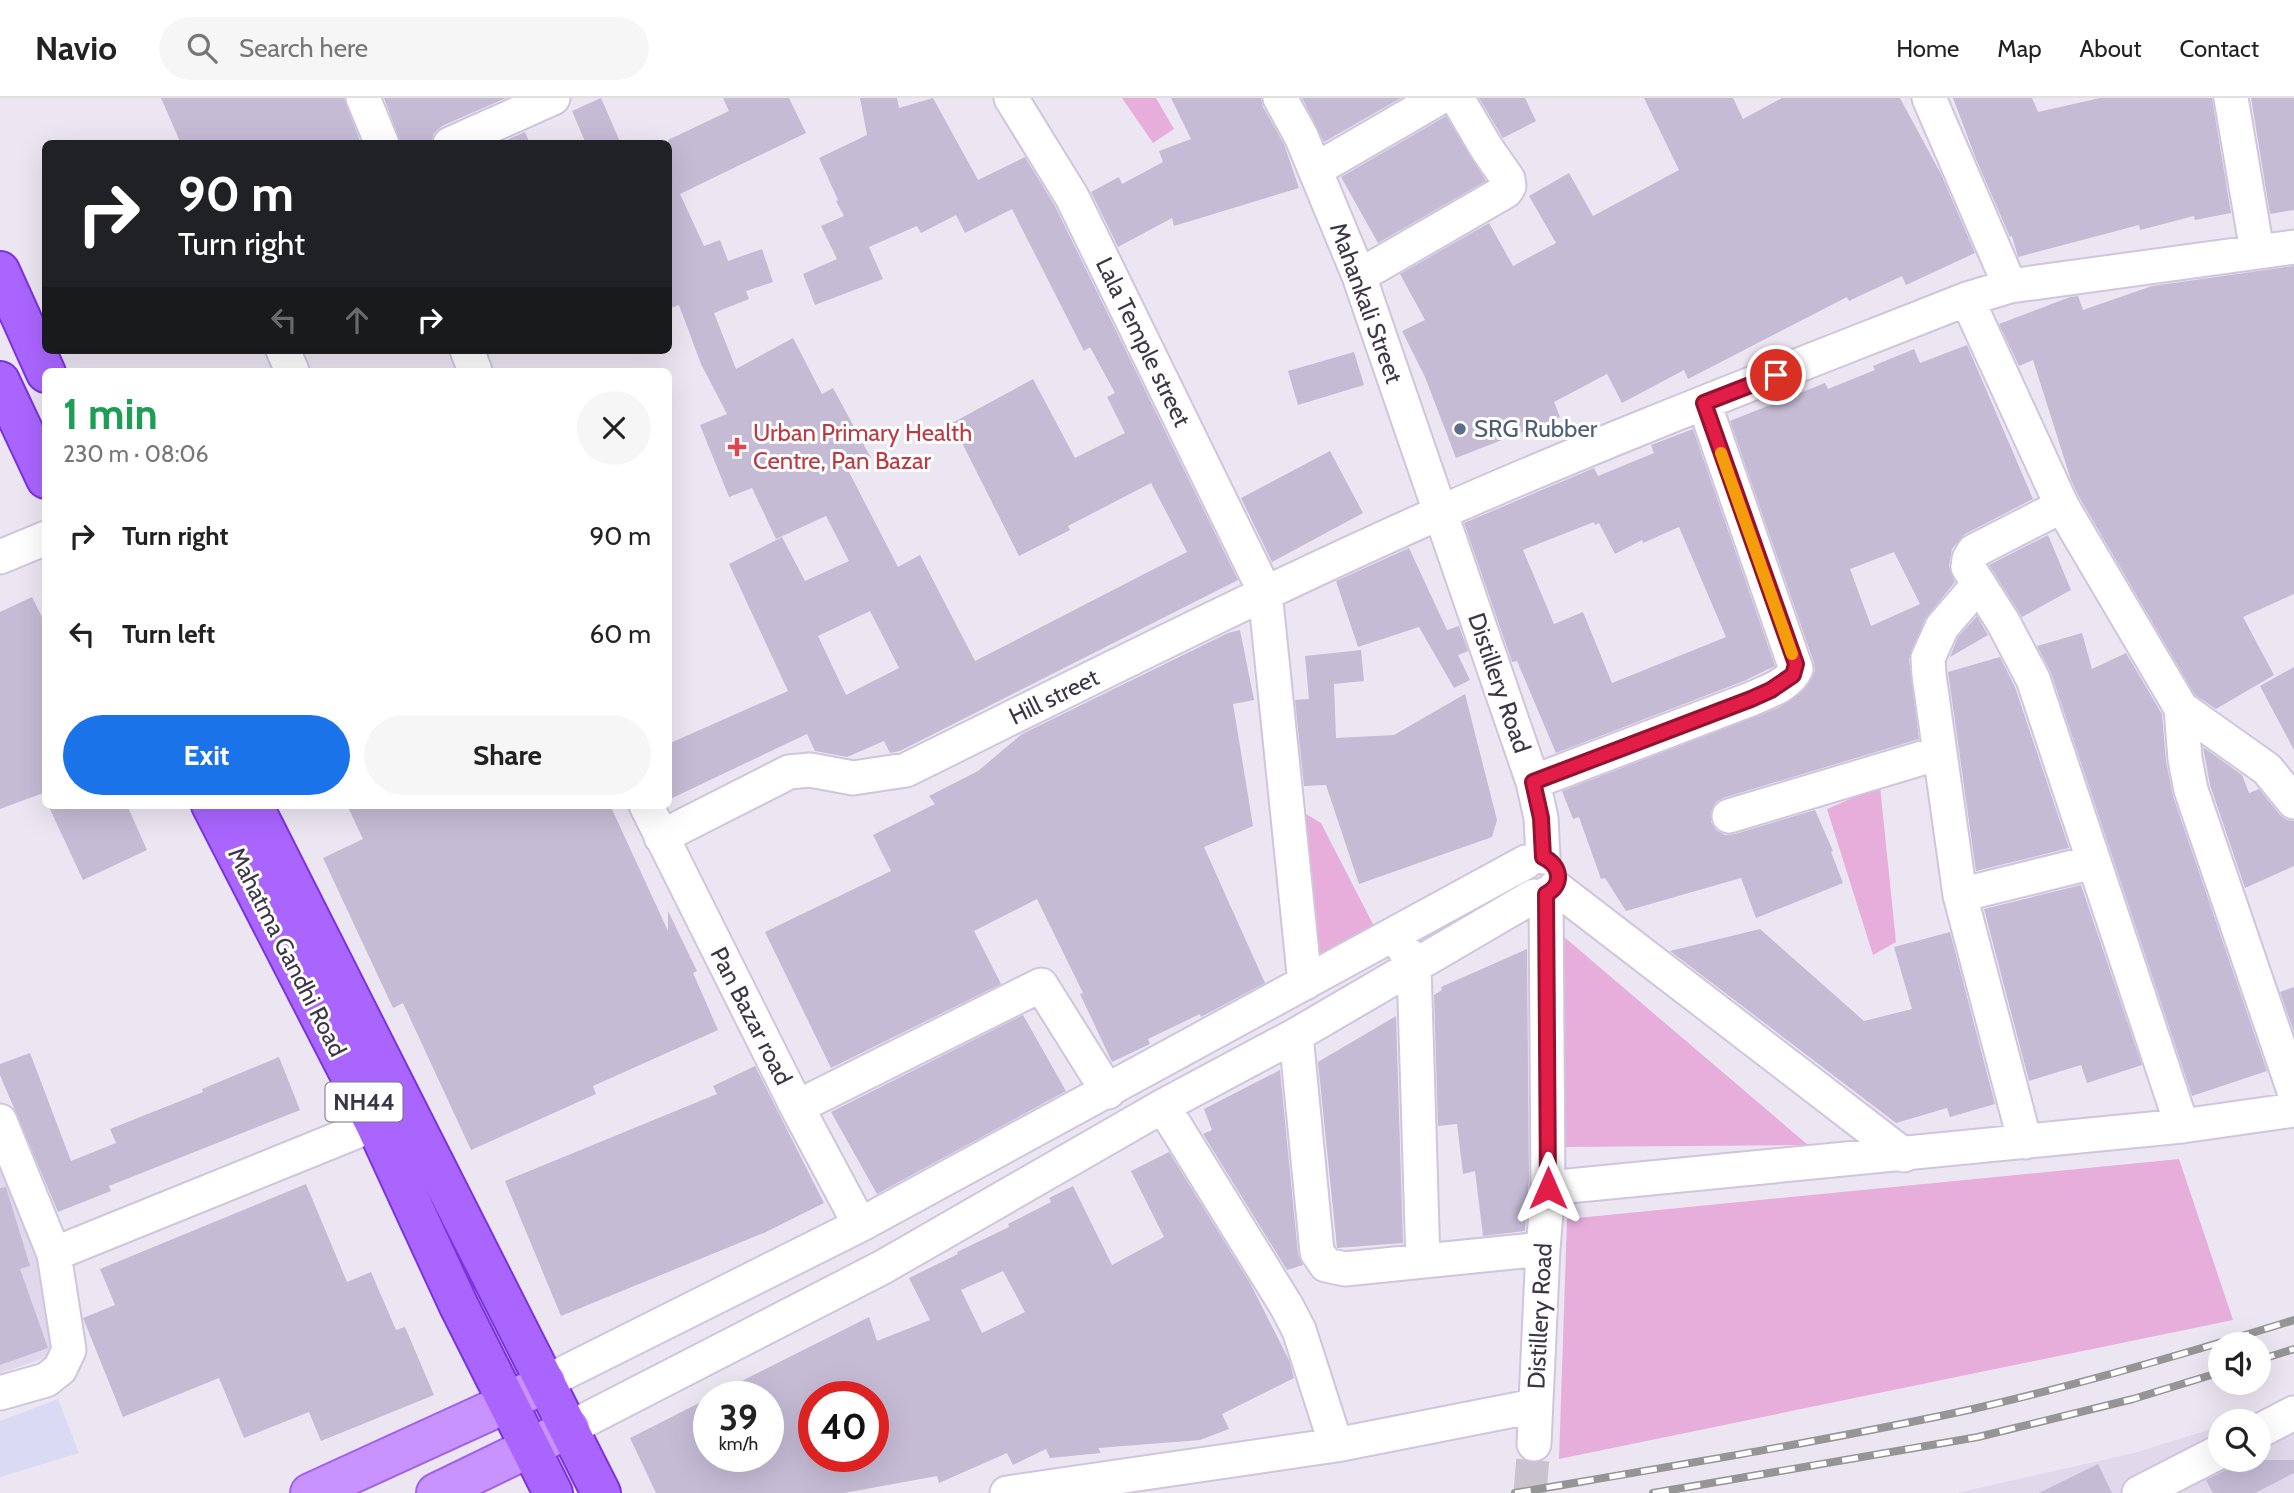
<!DOCTYPE html>
<html lang="en">
<head>
<meta charset="utf-8">
<style>
  :root { --surface:#fff; --page:#f6f6f6; --text:#222; --muted:#767676; --line:#e0e0e0; --accent:#1a73e8 }
  body { margin:0; font-family:Cabin,sans-serif; background:var(--page); color:var(--text); height:100vh; display:flex; flex-direction:column; font-size:26px; white-space:nowrap }
  * { box-sizing:border-box; margin:0 }
  p { font-size:23px; color:var(--muted) }
  .icon { flex:none; width:38px; height:38px; fill:none; stroke:currentColor; stroke-width:2; stroke-linecap:round; stroke-linejoin:round }
  .map { position:relative; flex:1; overflow:hidden }
  .drawer { position:absolute; left:42px; top:270px; width:630px; height:441px; display:flex; flex-direction:column; background:var(--surface); border-radius:10px; box-shadow:0 7px 28px #0002 }
  .drawer>* { flex:none }
  .banner { position:absolute; left:42px; top:42px; width:630px; height:214px; border-radius:10px; box-shadow:0 7px 28px #0002; background:#202124; color:#fff; overflow:hidden }
  .buttons { position:absolute; left:2208px; top:1234px; display:grid; gap:14px }
  .buttons a { display:grid; place-items:center; width:63px; height:63px; border-radius:50%; background:var(--surface); box-shadow:0 7px 28px #0002; font-size:35px }
  .speed { position:absolute; left:693px; top:1283px; display:flex; gap:14px; font-size:35px; font-weight:700; text-align:center }
  .speed>* { display:grid; place-content:center; width:91px; height:91px; border-radius:50%; background:var(--surface); box-shadow:0 7px 28px #0002; line-height:1 }
  .speed small { font-size:18px; font-weight:400 }
  .speed .limit { border:10px solid #d22; background:#fff; color:#111 }
  .pin { position:absolute; display:grid; place-items:center; width:60px; height:60px; color:#fff; margin:-30px; border:4px solid #fff; border-radius:50%; box-shadow:0 2px 7px #0007 }
  .me { position:absolute; width:77px; margin:-38px; rotate:0deg; stroke-linejoin:round; filter:drop-shadow(0 0 5px #0008) }
  .turn { display:flex; align-items:center; gap:24px; height:147px; padding:0 21px; font-size:32px }
  .turn .icon { width:91px; height:91px; stroke-width:2.5 }
  .turn b { display:block; font-size:49px; line-height:60px }
  .lanes { display:flex; align-items:center; height:66px; padding:0 21px; background:#0003; justify-content:center; gap:35px; direction:ltr }
  .lanes .off { opacity:.35 }
  .round { display:grid; place-items:center; flex:none; width:74px; height:74px; border-radius:37px; background:var(--page) }
  .head { display:flex; align-items:center; justify-content:space-between; height:119px; padding:0 21px }
  h1 { font-size:42px; font-weight:800; line-height:52px; color:#1e9e55 }
  .primary-button { display:flex; gap:14px; margin-top:auto; padding:14px 21px }
  .primary-button a { flex:1; height:80px; border-radius:42px; background:var(--accent); color:#fff; font-size:28px; font-weight:800; line-height:80px; text-align:center }
  .primary-button a+a { background:var(--page); color:var(--text) }
  ul { padding:0; list-style:none }
  li { display:flex; align-items:center; gap:21px; height:98px; padding:0 21px }
  li div { flex:1 }
  li b { display:block; font-size:26px }
  li em { font-style:normal }
  header { display:flex; align-items:center; gap:42px; box-sizing:border-box; height:98px; padding:0 35px; background:var(--surface); border-bottom:2px solid var(--line) }
  header strong { font-size:33px }
  nav { display:flex; gap:38px; margin-inline-start:auto; font-size:24px }
  .search { width:490px; height:63px; background:var(--page); display:flex; align-items:center; gap:18px; box-sizing:border-box; padding:0 24px; border-radius:38px; color:var(--muted); font-size:26px }
  .map>svg:first-child { display:block }
</style>
</head>
<body>
<header>
<strong>Navio</strong>
<div class="search"><svg class="icon" aria-label="search" viewBox="0 0 24 24"><circle cx="10" cy="10" r="6"/><path d="M15 15l6 6"/></svg>Search here</div>
<nav><a>Home</a><a>Map</a><a>About</a><a>Contact</a></nav>
</header>
<div class="map">
<svg width="2294" height="1395" viewBox="0 0 2294 1395">
  <rect width="100%" height="100%" fill="#ece6f3"/>
  <path fill="#e1d8eb" d="M0 1049 47 1171 54 1257 0 1275Z
    M2294 1305V1395H1957L2134 1355 2221 1328V1362H2259V1323H2236Z"/>
  <path fill="#d9dbf4" d="M58 1301 79 1355 0 1379V1323Z"/>
  <path fill="#e8aedb" d="M1122 0H1156L1174 31 1153 45Z
    M1880 688 1896 844 1873 857 1827 711Z
    M1283 702 1321 725 1378 836 1308 872Z
    M1563 838 1808 1047 1564 1049Z
    M2179 1061 2233 1222 1559 1361 1567 1121Z"/>
  <path fill="#c5bbd5" fill-rule="evenodd" d="M161 0H344L361 46H181Z
    M384 0H506L442 28 434 35 431 46H401Z
    M601 0 621 46H586L572 13Z
    M723 0H789L806 35 680 96 704 148 720 142 728 163 762 151 773 184 746 193 749 201 714 215 736 271 793 240 822 296 833 290 871 360 848 372 898 469 920 457 975 563 1187 454 1151 385 1068 428 1070 432 1019 458 952 325 1033 281 1075 360 1125 335 1107 299 1115 295 1090 249 1084 253 1012 111 965 135 956 117 921 135 917 128 869 149 883 181 815 207 803 176 837 161 821 128 844 118 836 103 838 102 819 60 867 37 860 0H897L899 10 933 0 978 82 1025 59 1055 108 1238 482 900 653 890 655 884 643 847 659 815 653 807 636 668 702V646L788 593 729 466 782 439 805 483 849 463 826 418 776 441 752 390 729 399 700 327 727 316 701 266 679 207 668 211V42L729 13ZM870 513 899 570 846 597 818 538Z
    M1171 0H1261L1263 9 1284 46 1299 90 1174 128 1172 120 1118 149 1091 94 1119 79 1122 86 1163 64 1159 53 1191 41Z
    M1302 0H1401L1324 44Z
    M1479 0H1525L1536 23 1503 40Z
    M1644 0H1733L1743 21 1782 0H1900L1941 76 1975 155 1906 187 1902 178 1849 203 1847 199 1688 281 1684 272 1622 305 1607 276 1554 304 1560 319 1456 360 1425 279 1402 233 1425 222 1400 176 1489 125 1513 168 1556 145 1529 98 1569 75 1593 118 1679 72Z
    M1953 0H2032L2038 14 2100 0H2212L2231 115 2195 122 2194 118 2140 132 2139 127 2018 159 2012 138 2010 139 1976 61Z
    M2251 0H2294V112L2270 116Z
    M1446 18 1486 83 1378 145 1341 79Z
    M525 34 530 46H498Z
    M2294 168V496L2243 519 2274 577 2216 611 2195 597 2079 399 2071 382 2033 262 2019 268 1999 226 2070 199 2078 198 2083 212 2152 188Z
    M1967 247 2033 401 1965 436 1952 451 1949 468 1955 484 1925 521 1909 561 1919 641 1723 700 1716 704 1711 713V724L1716 732 1725 737 1735 736 1815 712 1833 753 1831 754 1843 785 1756 820 1741 780 1626 813 1605 780 1601 781 1579 719 1573 721 1562 693 1778 610 1802 594 1815 573 1814 565 1730 323 1825 285 1828 291 1875 272 1873 268 1914 251 1920 265ZM1894 454 1920 506 1871 528 1850 471Z
    M1354 254 1364 287 1298 307 1288 273Z
    M1693 331 1775 568 1744 583 1556 655 1517 563 1512 564 1464 425 1594 370 1598 378 1654 355 1651 347ZM1594 424 1595 427 1599 425 1615 456 1642 442 1643 445 1679 429 1726 539 1612 585 1583 514 1554 526 1523 452Z
    M1330 353 1363 415 1272 464 1241 400Z
    M2048 437 2071 492 2022 519 1989 467Z
    M1409 450 1447 532 1459 528 1468 553 1458 557 1470 582 1454 590 1419 529 1358 549 1336 483Z
    M32 499 46 527V694L0 711V514Z
    M1977 518 1988 537 1950 559 1958 539Z
    M1240 532 1254 602 1233 606 1253 728 1204 749 1265 885 1201 919 1200 916 1148 941 1150 946 1112 964 1080 896 1083 895 1037 801 974 833 1001 886 831 970 765 834 891 773 873 737 935 706 929 698 978 673 1022 636 1228 535Z
    M2082 535 2092 571 2126 555 2162 616 2166 663 2173 698 2267 973 2192 998 2051 575 2037 548Z
    M1361 552 1364 583 1334 586 1336 640 1394 637 1465 596 1497 722 1492 739 1359 786 1326 687 1304 688 1295 602 1309 601 1305 558Z
    M2000 559 2015 589 2069 750 1976 773 1948 574Z
    M2294 569V652L2260 588Z
    M2203 649 2242 677 2249 695 2259 691 2280 717 2287 722 2294 723V768L2245 790 2210 687Z
    M48 707H127L147 752 83 782Z
    M347 707H610L668 833V813L697 873 693 875 718 932 593 988 596 996 471 1052 403 905 393 910 323 760 363 741Z
    M2081 787 2142 967 2087 985 2081 967 2029 983 1984 811Z
    M1760 831 1864 923 1912 911 1894 849 1950 834 1995 1006 1950 1019 1947 1010 1896 1025 1670 853Z
    M1527 851 1529 1081 1525 1133 1483 1138 1475 1073 1463 1076 1457 1026 1438 1028 1434 897 1442 892 1441 889Z
    M2294 889V934L2280 894Z
    M1023 917 1066 993 877 1096 831 1014Z
    M1396 918 1403 1145 1337 1150 1318 964Z
    M30 955 71 1063 116 1045 110 1031 203 994 202 991 279 959 300 1012 109 1088 111 1093 58 1114 0 977V966Z
    M755 968 824 1105 766 1134 561 1218 505 1083 717 996 713 988Z
    M1280 972 1298 1156 1303 1167 1287 1172 1203 1036 1212 1032 1204 1011Z
    M1169 1054 1250 1185 1289 1262 1294 1280 1222 1316 1229 1331 1200 1342 1098 1350 1101 1355 1050 1360 1046 1351 1013 1367 1007 1355 939 1385 937 1378 844 1395H656L630 1340 709 1300V1358H768V1298H712L869 1219 877 1243 930 1222 909 1180 958 1156 957 1154 1009 1129 1008 1126 1051 1104 1049 1100 1073 1088 1112 1167 1164 1139 1131 1073ZM1003 1173 1025 1214 982 1235 961 1192ZM814 1298H873V1358H814Z
    M306 1086 347 1184 371 1174 396 1232 405 1229 434 1297 321 1343 309 1314 244 1340 219 1280 123 1319 83 1220 115 1207 100 1171Z
    M6 1089 30 1168 20 1171 48 1250 0 1267V1090Z
    M2238 1362H2294V1375L2255 1395H2213L2206 1382 2230 1370Z
    M2098 1366 2112 1395H2039Z"/>
  <g fill="none" stroke-linecap="round" stroke-linejoin="round">
    <path stroke="#c9c3d0" stroke-width="33" stroke-dasharray="33 17" stroke-linecap="butt" d="M1530 1395 1534 1346"/>
    <defs>
      <path id="minor" d="M363 0 382 46
        M1011 0 1072 99 1265 494 1305 885
        M1280 0 1301 38 1359 178 1533 684 1541 720 1543 759
        M1929 0 2010 188
        M2231 0 2257 153
        M450 46 553 0
        M1315 72 1439 0
        M1359 178 1506 93 1509 88 1508 81 1487 51 1457 0
        M1967 201 2062 408 2181 610 2267 671 2294 704
        M283 252 292 273
        M467 252 475 273
        M2062 408 1974 453 1969 461 1968 469 2003 524 2033 581 2182 1028
        M0 459 46 440
        M1979 486 1942 529 1928 560 1929 577 1960 797 2025 1044
        M2181 610 2185 661 2191 692 2294 993
        M1533 684 1751 601C1767 594 1789 587 1796 571L1704 305
        M646 707 797 1009 860 1127
        M1729 718 1939 655
        M661 739 789 674 810 672 853 680 906 672C1082 585 1257 496 1437 416 1611 339 1790 271 1967 201L2010 188 2294 149
        M1555 789 1904 1057
        M1960 797 2093 764
        M1405 853 1414 868 1423 1163
        M1296 937 1317 1154 1326 1167 1345 1171 1543 1151
        M1163 1008 1287 1209 1299 1232 1336 1347
        M797 1009 1041 887 1108 994
        M0 1023 54 1156 69 1252 60 1271 46 1282 0 1295
        M1548 1090 2182 1028 2294 1012
        M54 1156 375 1026
        M546 1284 860 1127 1526 764
        M570 1330 883 1169 1163 1008 1296 937 1534 798
        M2259 1333 2294 1315
        M1534 1346 1543 1151 1548 1090 1546 796
        M1007 1395 1336 1347 1534 1308
        M2139 1395 2221 1353"/>
      <path id="major" d="M310 1395 507 1305 546 1284
        M436 1395 570 1330"/>
      <path id="highway" d="M0 173 46 275
        M0 283 46 381
        M211 707 375 1026 458 1206 553 1395
        M253 707 601 1395"/>
    </defs>
    <use href="#minor" stroke="#d0c5dd" stroke-width="37"/>
    <use href="#major" stroke="#a162e5" stroke-width="42"/>
    <use href="#highway" stroke="#7a34df" stroke-width="42"/>
    <use href="#minor" stroke="#fff" stroke-width="33"/>
    <use href="#major" stroke="#c893ff" stroke-width="38"/>
    <use href="#highway" stroke="#aa65ff" stroke-width="38"/>
    <defs>
      <path id="rail" d="M2259 1262 2294 1251
        M1515 1395C1667 1369 1821 1344 1973 1311 2081 1286 2188 1255 2294 1222
        M1653 1395 1978 1339 2133 1301 2221 1274"/>
    </defs>
    <use href="#rail" stroke="#959595" stroke-width="8"/>
    <use href="#rail" stroke="#fff" stroke-width="5" stroke-dasharray="16" stroke-linecap="butt"/>
  </g>
  <g fill="none" stroke-linecap="round" stroke-linejoin="round">
    <defs>
      <path id="route" d="M1548 1090 1546 796C1564 787 1561 767 1543 759L1541 720 1533 684 1751 601 1771 592 1793 577 1796 566 1704 305 1776 277"/>
    </defs>
    <use href="#route" stroke="#92132f" stroke-width="18"/>
    <use href="#route" stroke="#e11d48" stroke-width="12"/>
    <path stroke="#f59e0b" stroke-width="12" d="M1721 355 1792 556"/>
  </g>
  <circle fill="#5c6f8a" stroke="#fff" stroke-width="2.5" cx="1460" cy="331" r="7"/>
  <path fill="#e0444e" stroke="#fff" stroke-width="2.5" d="M733.5 338.5h7v7h7v7h-7v7h-7v-7h-7v-7h7z"/>
  <g text-anchor="middle" stroke-width="6" stroke-linejoin="round" paint-order="stroke">
    <rect fill="#fff" stroke="#76727e" stroke-width="2" x="325.5" y="984.5" width="77" height="39" rx="5"/>
    <g font-size="23" font-weight="bold" fill="#3b3546">
      <text x="364" y="1012">NH44</text>
    </g>
    <g font-size="24" fill="#3b3546" stroke="#fff">
      <text transform="translate(1366 205) rotate(70)" y="8">Mahankali Street</text>
      <text transform="translate(1143 244) rotate(64)" y="8">Lala Temple street</text>
      <text transform="translate(1499 585) rotate(71)" y="8">Distillery Road</text>
      <text transform="translate(1054 599) rotate(-26)" y="8">Hill street</text>
      <text transform="translate(287 854) rotate(63)" y="8">Mahatma Gandhi Road</text>
      <text transform="translate(751 918) rotate(63)" y="8">Pan Bazar road</text>
      <text transform="translate(1540 1218) rotate(-87)" y="8">Distillery Road</text>
    </g>
    <g font-size="24" fill="#4e5e75" stroke="#fff" text-anchor="start">
      <text x="1474" y="339">SRG Rubber</text>
    </g>
    <g font-size="24" fill="#be3a42" stroke="#fff" text-anchor="start">
      <text x="753" y="343">Urban Primary Health<tspan x="753" dy="28">Centre, Pan Bazar</tspan></text>
    </g>
  </g>
</svg>
<div class="buttons">
<a><svg class="icon" aria-label="sound" viewBox="0 0 24 24"><path d="M4 9h4l5-4v14l-5-4H4zM17 9q2 3 0 6"/></svg></a>
<a><svg class="icon" aria-label="search" viewBox="0 0 24 24"><circle cx="10" cy="10" r="6"/><path d="M15 15l6 6"/></svg></a>
</div>
<div class="speed"><div>39<small>km/h</small></div><div class="limit">40</div></div>
<div class="pin" style="left:1776px;top:277px;background:#d93025"><svg class="icon" aria-label="arrive" viewBox="0 0 24 24"><path d="M6 21V4h12l-3 4 3 4H6"/></svg></div>
<svg class="me" style="left:1548px;top:1090px" viewBox="-20 -20 40 40"><path d="M0-17L14 15 0 8-14 15z" fill="#e11d48" stroke="#fff" stroke-width="4"/></svg>
<div class="banner">
<div class="turn"><svg class="icon" aria-label="right" viewBox="0 0 24 24"><path d="M7 20v-9h11M14 6l5 5-5 5"/></svg><div><b>90 m</b>Turn right</div></div>
<div class="lanes"><svg class="icon off" aria-label="left" viewBox="0 0 24 24"><path d="M17 20v-9H6M10 6l-5 5 5 5"/></svg><svg class="icon off" aria-label="ahead" viewBox="0 0 24 24"><path d="M12 20V5M6 11l6-6 6 6"/></svg><svg class="icon" aria-label="right" viewBox="0 0 24 24"><path d="M7 20v-9h11M14 6l5 5-5 5"/></svg></div>
</div>
<section class="drawer">
<div class="head"><div><h1>1 min</h1><p>230 m · 08:06</p></div><a class="round"><svg class="icon" aria-label="close" viewBox="0 0 24 24"><path d="M6 6l12 12M18 6L6 18"/></svg></a></div>
<ul>
<li><svg class="icon" aria-label="right" viewBox="0 0 24 24"><path d="M7 20v-9h11M14 6l5 5-5 5"/></svg><div><b>Turn right</b></div><em>90 m</em></li>
<li><svg class="icon" aria-label="left" viewBox="0 0 24 24"><path d="M17 20v-9H6M10 6l-5 5 5 5"/></svg><div><b>Turn left</b></div><em>60 m</em></li>
</ul>
<div class="primary-button"><a>Exit</a><a>Share</a></div>
</section>
</div>
</body>
</html>
